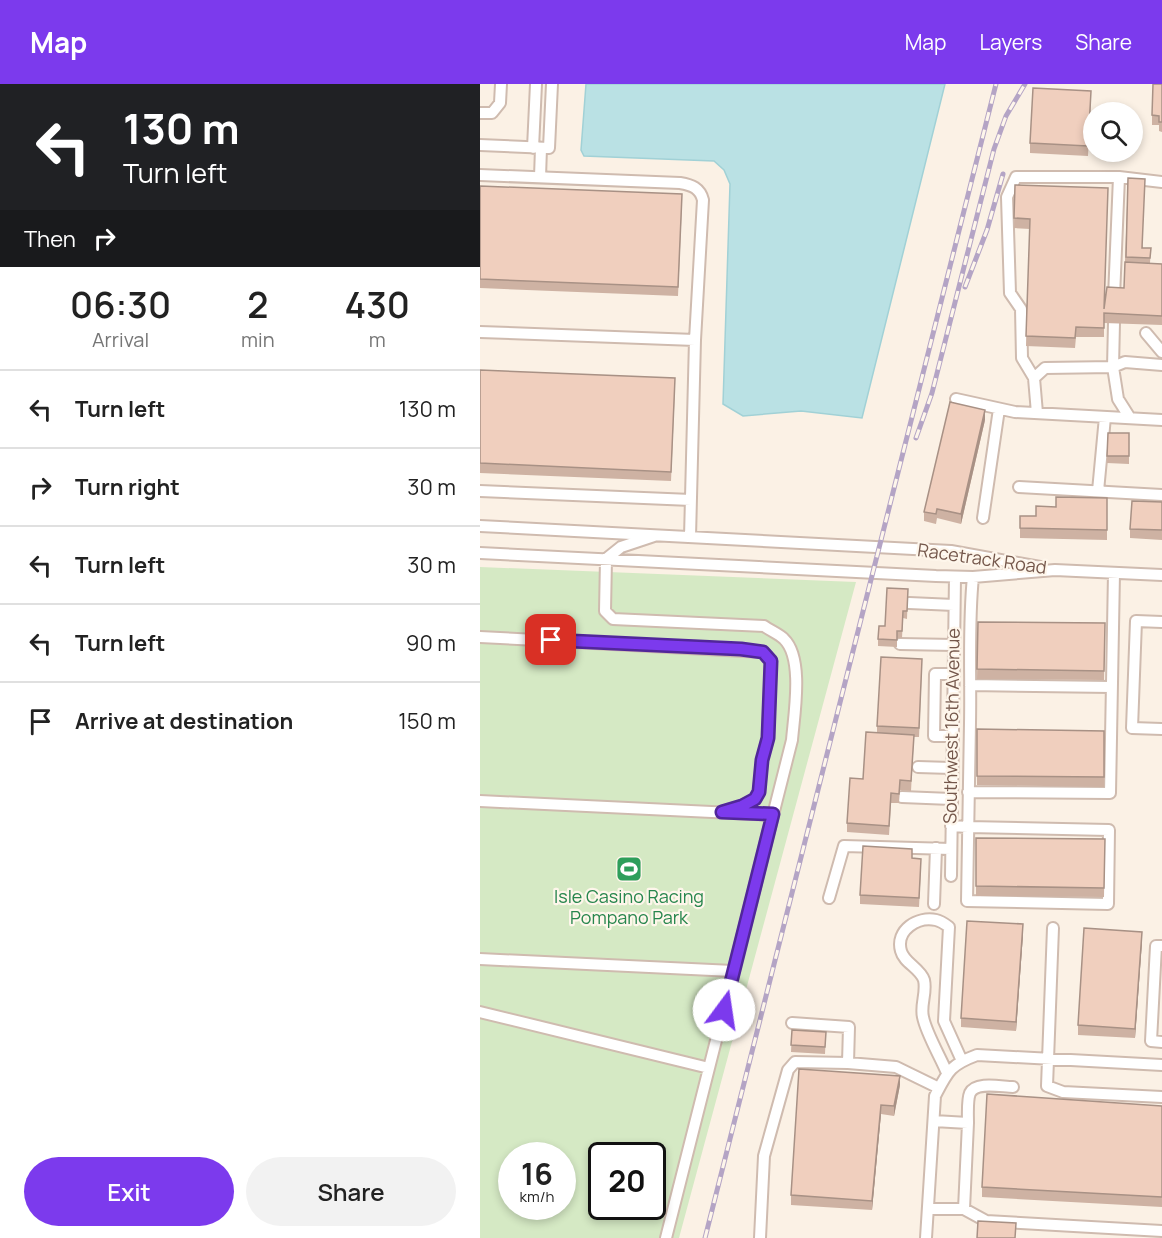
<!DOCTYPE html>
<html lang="en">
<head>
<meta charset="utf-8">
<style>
  :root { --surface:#fff; --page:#f2f2f2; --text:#222; --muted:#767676; --line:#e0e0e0; --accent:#7c3aed }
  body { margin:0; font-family:Manrope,sans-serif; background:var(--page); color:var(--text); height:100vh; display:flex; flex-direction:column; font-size:22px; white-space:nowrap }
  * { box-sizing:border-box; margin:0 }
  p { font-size:20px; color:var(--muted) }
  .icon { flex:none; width:33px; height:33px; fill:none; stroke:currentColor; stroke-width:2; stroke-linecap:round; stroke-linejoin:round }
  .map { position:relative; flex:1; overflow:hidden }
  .panel { display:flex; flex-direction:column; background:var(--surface); width:480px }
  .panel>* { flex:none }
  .banner { background:#202124; color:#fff; overflow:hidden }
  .tools { position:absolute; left:603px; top:18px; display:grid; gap:12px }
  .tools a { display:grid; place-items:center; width:60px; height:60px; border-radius:50%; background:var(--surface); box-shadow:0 3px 9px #0003; font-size:30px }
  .speed { position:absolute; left:18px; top:1058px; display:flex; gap:12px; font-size:30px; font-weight:700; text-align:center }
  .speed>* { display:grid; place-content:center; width:78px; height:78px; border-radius:50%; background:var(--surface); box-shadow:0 3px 9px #0003; line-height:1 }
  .speed small { font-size:15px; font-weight:400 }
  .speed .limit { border:3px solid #111; border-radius:9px; background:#fff; color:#111 }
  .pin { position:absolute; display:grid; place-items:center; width:51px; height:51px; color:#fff; margin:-26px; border-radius:12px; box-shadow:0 3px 9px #0006 }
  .me { position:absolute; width:66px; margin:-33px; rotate:14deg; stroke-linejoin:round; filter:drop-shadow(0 0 4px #0008) }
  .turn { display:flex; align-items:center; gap:21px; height:126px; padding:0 24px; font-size:27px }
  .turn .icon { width:78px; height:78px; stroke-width:2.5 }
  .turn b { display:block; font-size:42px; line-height:51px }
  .then { display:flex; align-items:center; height:57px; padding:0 24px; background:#0003; gap:12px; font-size:22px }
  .eta { display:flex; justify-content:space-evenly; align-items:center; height:102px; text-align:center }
  .eta b { font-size:36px; font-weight:600; line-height:42px }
  .button { display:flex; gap:12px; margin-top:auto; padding:12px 24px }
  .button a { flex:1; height:69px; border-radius:36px; background:var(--accent); color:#fff; font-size:24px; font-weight:600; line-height:69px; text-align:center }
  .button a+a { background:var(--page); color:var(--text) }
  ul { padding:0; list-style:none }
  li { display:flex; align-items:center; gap:18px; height:78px; padding:0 24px; border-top:2px solid var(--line) }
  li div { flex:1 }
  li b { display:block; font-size:22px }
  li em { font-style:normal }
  header { display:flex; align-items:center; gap:36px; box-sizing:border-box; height:84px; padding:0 30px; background:var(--accent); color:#fff }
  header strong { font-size:28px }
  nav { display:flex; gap:33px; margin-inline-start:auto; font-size:21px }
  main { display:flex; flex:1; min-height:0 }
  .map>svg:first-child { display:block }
</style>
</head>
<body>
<header>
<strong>Map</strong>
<nav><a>Map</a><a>Layers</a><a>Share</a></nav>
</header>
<main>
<section class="panel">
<div class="banner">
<div class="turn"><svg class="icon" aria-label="left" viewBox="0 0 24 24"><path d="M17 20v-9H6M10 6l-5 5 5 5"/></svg><div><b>130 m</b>Turn left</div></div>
<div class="then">Then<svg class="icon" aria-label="right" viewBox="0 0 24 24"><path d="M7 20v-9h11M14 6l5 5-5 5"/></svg></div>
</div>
<div class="eta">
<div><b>06:30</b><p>Arrival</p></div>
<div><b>2</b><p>min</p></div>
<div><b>430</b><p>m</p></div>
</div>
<ul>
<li><svg class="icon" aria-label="left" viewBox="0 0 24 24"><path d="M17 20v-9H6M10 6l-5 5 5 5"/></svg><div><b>Turn left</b></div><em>130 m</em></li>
<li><svg class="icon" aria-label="right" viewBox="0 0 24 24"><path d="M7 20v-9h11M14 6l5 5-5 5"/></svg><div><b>Turn right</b></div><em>30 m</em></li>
<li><svg class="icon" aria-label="left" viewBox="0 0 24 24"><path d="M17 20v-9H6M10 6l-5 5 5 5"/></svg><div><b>Turn left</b></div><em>30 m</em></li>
<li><svg class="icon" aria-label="left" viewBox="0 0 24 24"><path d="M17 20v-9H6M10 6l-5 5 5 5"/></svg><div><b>Turn left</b></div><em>90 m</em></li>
<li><svg class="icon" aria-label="arrive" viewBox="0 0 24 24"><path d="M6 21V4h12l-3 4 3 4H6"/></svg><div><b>Arrive at destination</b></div><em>150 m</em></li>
</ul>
<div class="button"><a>Exit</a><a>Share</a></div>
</section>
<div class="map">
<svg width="682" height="1154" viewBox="0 0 682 1154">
  <rect width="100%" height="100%" fill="#fbf1e5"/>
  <path fill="#d5e9c4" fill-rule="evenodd" d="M0 483 376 498 199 1154H0ZM32 1071H82V1122H32ZM122 1071H172V1122H122Z"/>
  <path fill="#bae1e4" stroke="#a1d1d6" stroke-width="1.5" d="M106 0H465L382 334 321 327 263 332 243 320 250 100 244 86 234 77 104 72 101 66Z"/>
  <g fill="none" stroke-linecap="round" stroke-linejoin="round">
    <defs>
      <path id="minor" d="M0 29H12L20 19 21 0
        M0 61 69 64 72 0
        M53 64 56 0
        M0 91 200 99C212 101 220 104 223 116L215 256 0 248
        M60 93 61 64
        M639 93 682 98
        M634 239 633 283 638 315 650 334
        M666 249 682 268
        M554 294 542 274 541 225 530 209 527 113 536 93H639L634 213
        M476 315 535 328 682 336
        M557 329 554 294 565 284 633 283 645 278 682 281
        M539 403 682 411
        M0 407 211 416
        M618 407 625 333
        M503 434 519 325
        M0 442 471 467 560 483
        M174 452 141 463 126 475 125 527 133 535 284 542C291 547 299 550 304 555 324 574 314 631 312 656L186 1154
        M210 453 215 256
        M0 469 456 492 493 493 575 486 682 491
        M429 519 474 521
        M682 538 656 537 652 644 682 645
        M0 553 283 568 291 577 288 654 282 676 279 708 275 715 262 722 242 728
        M420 560 474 561
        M490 601 631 603
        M472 652H454L455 590H473
        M438 683 471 684
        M488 708 630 709 634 489
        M422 713 471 715
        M0 717 293 731
        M471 742 488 743 629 746 628 820 487 817C488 758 489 698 490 639 491 590 488 541 493 493
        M471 792 475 493
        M349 814 364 762 471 765
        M454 820 456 764
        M573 844 567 1002 583 1008 682 1013
        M682 862H676L671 957 682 958
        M0 875 253 887
        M0 928 229 984
        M312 939 369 943 368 979
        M467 989C461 974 446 949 443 933 440 921 447 909 444 896 440 884 424 879 421 867 415 846 438 832 456 836 461 837 465 840 469 843L464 937 482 977
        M454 1037 488 1039 484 1125
        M488 1039C488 1030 487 1016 490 1009 496 997 522 1003 533 1003
        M448 1125H484L506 1137 682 1147
        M280 1154 284 1072 308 986 315 978 368 979 416 983 459 1004
        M446 1154 455 1012C468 987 470 981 497 971L682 981"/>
    </defs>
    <use href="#minor" stroke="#cfbbaf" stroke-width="14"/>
    <use href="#minor" stroke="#fff" stroke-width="10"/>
    <defs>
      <path id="rail" d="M485 203 507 146 523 90
        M436 354 452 309 514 65 526 32 545 0
        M225 1154 516 0"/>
    </defs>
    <use href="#rail" stroke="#b4a4c5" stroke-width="5"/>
    <use href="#rail" stroke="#fef6eb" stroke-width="3" stroke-dasharray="9" stroke-linecap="butt"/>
  </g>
  <path fill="#ceb2a3" d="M682 0V48L679 47V41H672V31Z
    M611 16 608 72 550 69V59Z
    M648 94 663 164H671L670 179 682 180V241L624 239V253H596L595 264 546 262 550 145 534 144 535 101 625 220 644 204Z
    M0 102 202 120 198 212 0 204Z
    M0 286 195 304 191 397 0 389Z
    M505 336 481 440 457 434 456 440 444 437V428Z
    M628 349H649V380L627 379Z
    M627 414V456L540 454V444L556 432 576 423Z
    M682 418V456L650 454V445Z
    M428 505 427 535 423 534 422 554H417V563L398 562V555Z
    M498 538 625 539 624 596 497 595Z
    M442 584 439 653H434L431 707 420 706 419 719H411L409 751 367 748V739L383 695 397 648V642Z
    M497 645 624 647V703L497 701Z
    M496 754 625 755 624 813 496 812Z
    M432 774 441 784 439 823 380 820V811Z
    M543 850 536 947 481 943V934Z
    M662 857 655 954 598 951V941Z
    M312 946 346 948 345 970 311 968Z
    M420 1001 414 1032 401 1030 392 1126 311 1121V1111Z
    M682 1022V1123L502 1113V1103Z"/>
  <path fill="#a89185" d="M505 326V336L481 440V430Z
    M543 840V850L536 947V938Z
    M662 848V857L655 954V945Z
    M420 992V1001L414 1032V1022Z
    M401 1021V1030L392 1126V1117Z"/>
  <path fill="#f0cfbe" stroke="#a89185" stroke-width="1.5" d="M673 0H682V38H679V32L672 31Z
    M553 4 611 7 608 62 550 59Z
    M648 94 665 95 662 164H671L670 174 646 173Z
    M535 101 628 104 624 225 627 203 644 204 645 178 682 180V232L624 229V244L596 243 595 254 546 252 550 135 534 134Z
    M0 102 202 110 198 203 0 195Z
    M0 286 195 294 191 388 0 379Z
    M470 318 505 326 481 430 457 425 456 430 444 428Z
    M628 349H649V372H627Z
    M576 413 627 414V446L540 444V432H556V422L576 423Z
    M652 417 682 418V446L650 445Z
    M407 504 428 505 427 527H423L422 547H417V556L398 555 399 542H405Z
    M498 538 625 539 624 587 497 585Z
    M401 573 442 575 439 644 397 642Z
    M497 645 624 647V693L497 692Z
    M386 648 434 651 431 697 420 696 419 710 411 709 409 742 367 739 370 694 383 695Z
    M496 754 625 755 624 804 496 802Z
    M383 762 432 765V774L441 775 439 814 380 811Z
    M487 837 543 840 536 938 481 934Z
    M604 844 662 848 655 945 598 941Z
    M312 946 346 948 345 963 311 961Z
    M319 985 420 992 414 1022 401 1021 392 1117 311 1111Z
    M507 1010 682 1022V1113L502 1103Z
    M498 1137 536 1139 535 1154H497Z"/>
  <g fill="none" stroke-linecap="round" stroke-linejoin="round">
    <defs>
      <path id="route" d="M71 556 261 565 283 568 291 577 288 654 282 676 279 708 275 715 262 722 242 728 293 730 244 926"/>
    </defs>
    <use href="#route" stroke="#51269a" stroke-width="15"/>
    <use href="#route" stroke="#7c3aed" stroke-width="10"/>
  </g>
  <defs>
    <symbol id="stadium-square" viewBox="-11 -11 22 22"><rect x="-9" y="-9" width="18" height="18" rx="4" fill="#2e9e5b" stroke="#fef6eb"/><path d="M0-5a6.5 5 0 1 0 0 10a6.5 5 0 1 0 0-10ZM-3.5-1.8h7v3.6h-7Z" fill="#fff"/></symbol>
  </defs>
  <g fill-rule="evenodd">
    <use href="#stadium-square" x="134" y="770" width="30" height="30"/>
  </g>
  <g text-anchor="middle" stroke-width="4.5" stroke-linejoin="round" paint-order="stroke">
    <g font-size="18" fill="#74574b" stroke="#fef6eb">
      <text transform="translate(502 475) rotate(8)" y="6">Racetrack Road</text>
      <text transform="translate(472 642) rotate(-89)" y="6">Southwest 16th Avenue</text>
    </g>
    <g font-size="18" fill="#27864d" stroke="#fef6eb">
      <text x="149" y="819">Isle Casino Racing<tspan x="149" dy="21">Pompano Park</tspan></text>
    </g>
  </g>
</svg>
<div class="tools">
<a><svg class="icon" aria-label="search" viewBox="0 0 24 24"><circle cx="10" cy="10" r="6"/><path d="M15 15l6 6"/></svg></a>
</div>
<div class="speed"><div>16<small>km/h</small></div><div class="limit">20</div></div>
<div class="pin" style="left:71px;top:556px;background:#d93025"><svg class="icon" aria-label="arrive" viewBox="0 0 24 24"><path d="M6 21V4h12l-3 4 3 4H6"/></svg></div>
<svg class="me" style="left:244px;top:926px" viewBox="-20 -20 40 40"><circle r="19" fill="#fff"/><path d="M0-13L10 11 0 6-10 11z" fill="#7c3aed"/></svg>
</div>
</main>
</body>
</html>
